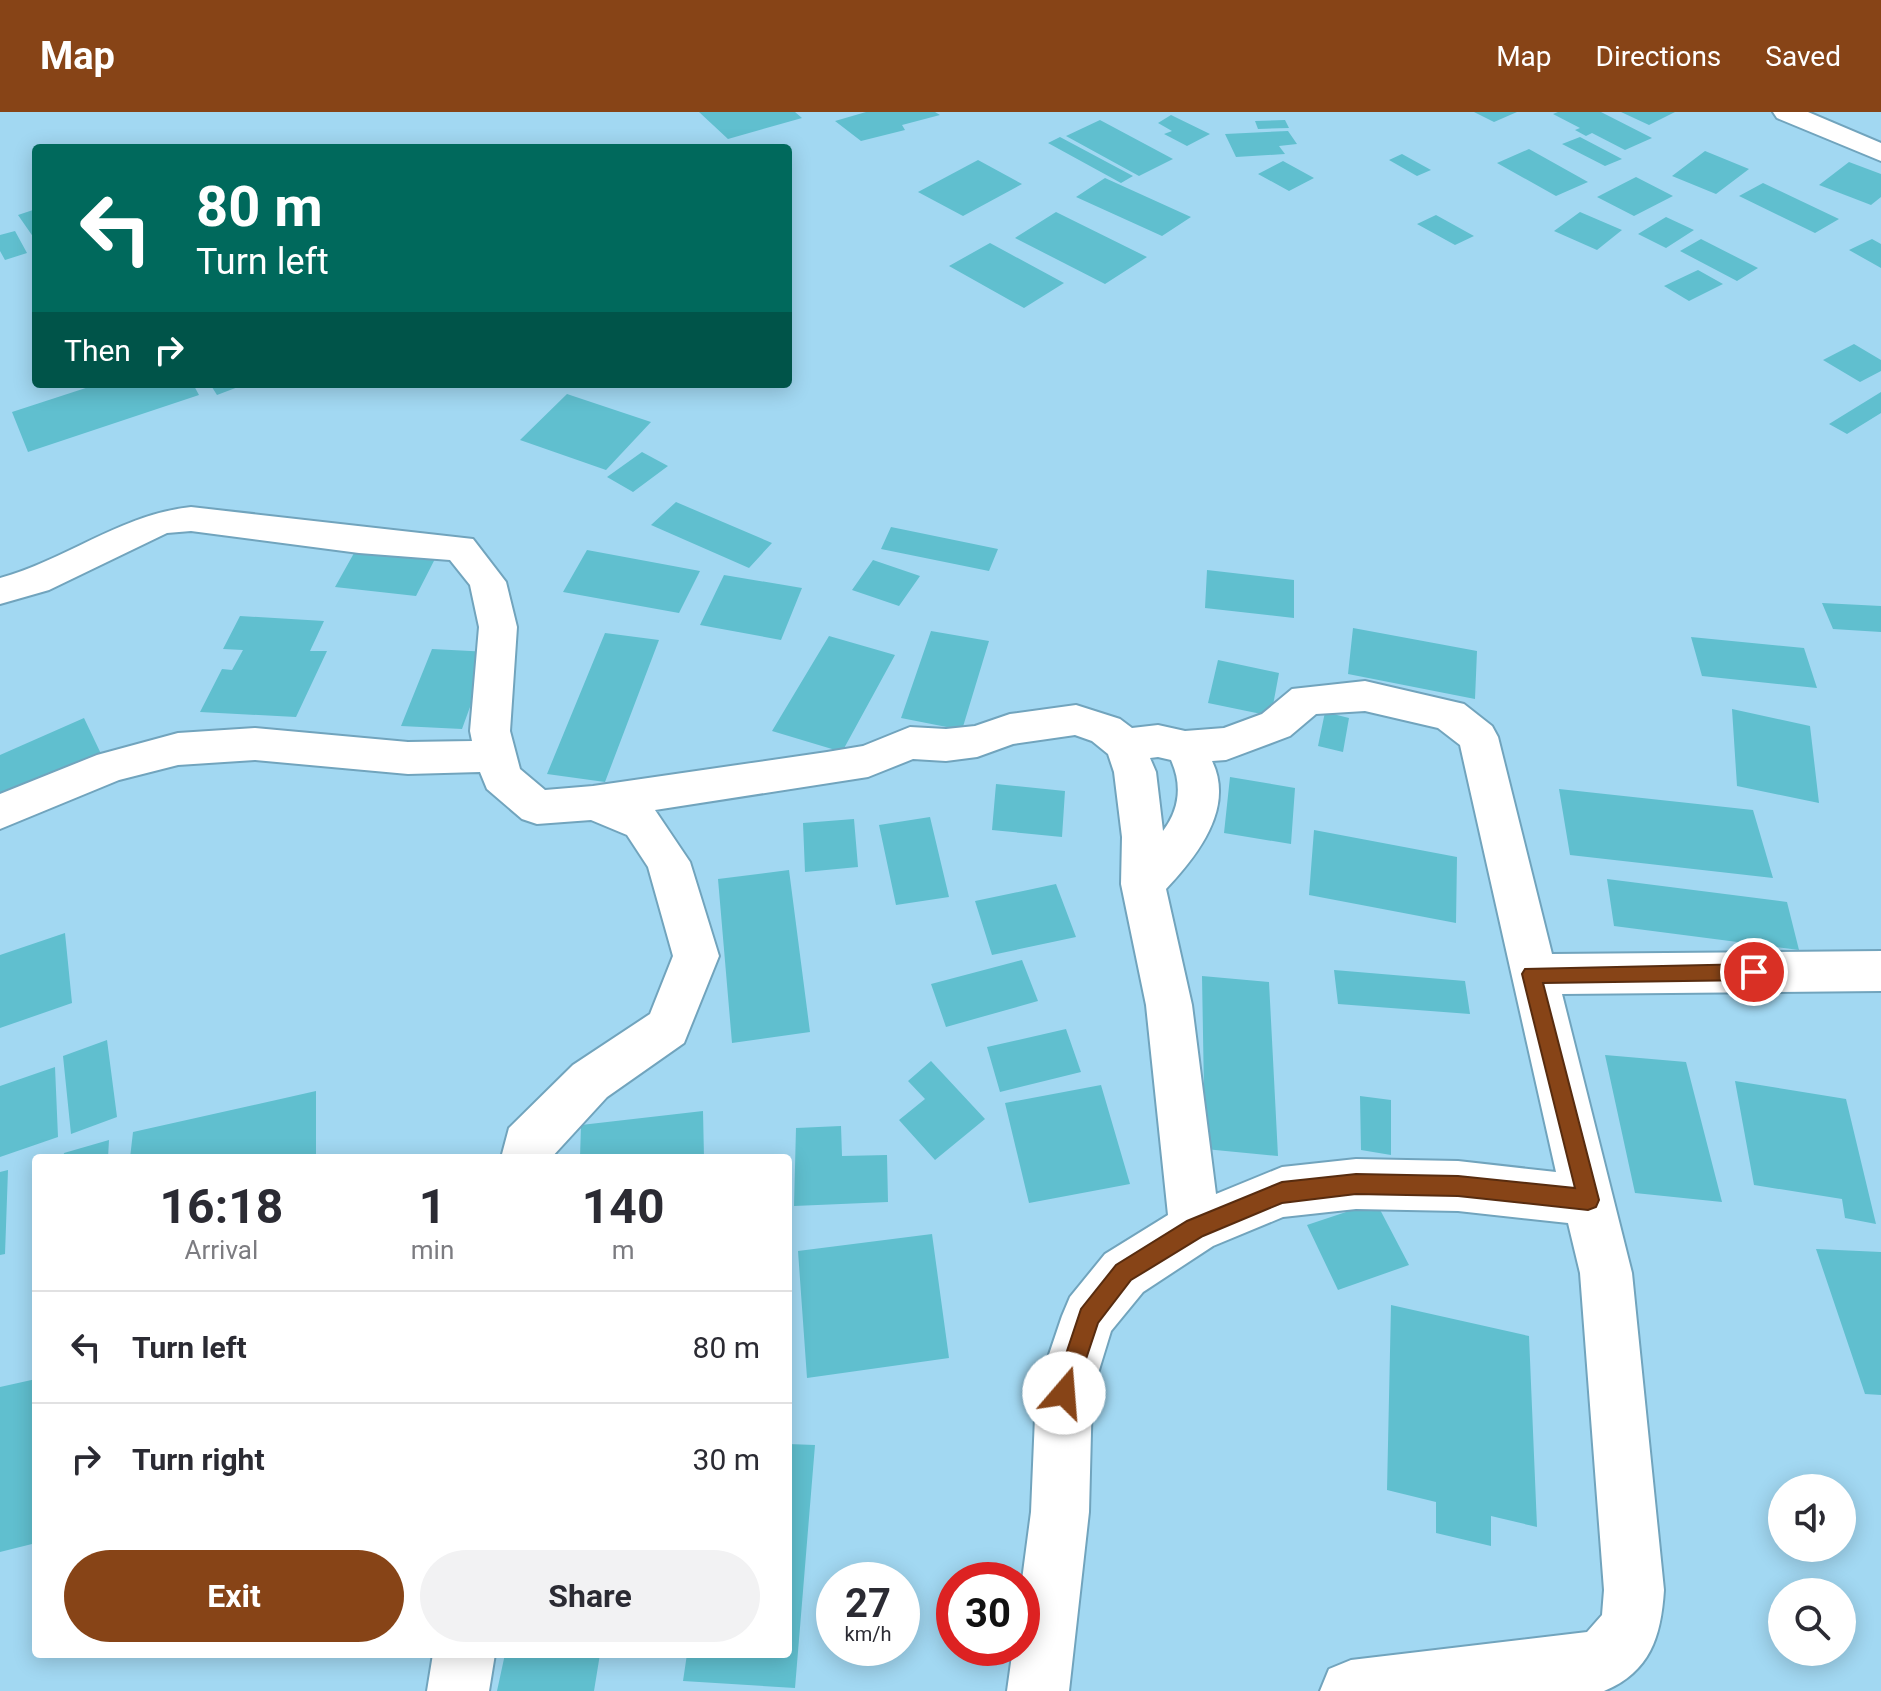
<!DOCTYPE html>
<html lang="en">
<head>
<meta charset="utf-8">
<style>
  :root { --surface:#fff; --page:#f2f2f3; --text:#2b2b33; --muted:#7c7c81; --line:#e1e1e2; --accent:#874417 }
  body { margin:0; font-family:Roboto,sans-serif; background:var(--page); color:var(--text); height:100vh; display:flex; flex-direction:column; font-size:30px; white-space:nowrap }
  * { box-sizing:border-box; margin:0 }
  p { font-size:26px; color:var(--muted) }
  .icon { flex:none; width:44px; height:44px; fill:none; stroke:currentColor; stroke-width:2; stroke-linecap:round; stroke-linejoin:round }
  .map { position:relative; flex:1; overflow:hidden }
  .details { position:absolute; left:32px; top:1042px; width:760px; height:504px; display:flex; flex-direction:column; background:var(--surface); border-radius:8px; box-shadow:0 4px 20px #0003 }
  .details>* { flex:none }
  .guide { position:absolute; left:32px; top:32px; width:760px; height:244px; border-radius:8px; box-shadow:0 4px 20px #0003; background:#00695c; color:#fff; overflow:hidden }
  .tools { position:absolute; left:1768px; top:1362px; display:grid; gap:16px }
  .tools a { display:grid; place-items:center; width:88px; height:88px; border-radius:50%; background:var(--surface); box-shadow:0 4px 20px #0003; font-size:40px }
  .speed { position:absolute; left:816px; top:1450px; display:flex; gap:16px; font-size:40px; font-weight:700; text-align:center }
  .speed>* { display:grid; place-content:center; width:104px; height:104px; border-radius:50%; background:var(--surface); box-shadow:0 4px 20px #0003; line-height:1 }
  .speed small { font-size:20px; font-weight:400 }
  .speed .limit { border:12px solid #d22; background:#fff; color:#111 }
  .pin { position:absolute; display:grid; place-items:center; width:68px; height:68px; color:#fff; margin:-34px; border:4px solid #fff; border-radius:50%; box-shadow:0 2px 8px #0007 }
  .me { position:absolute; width:88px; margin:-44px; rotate:18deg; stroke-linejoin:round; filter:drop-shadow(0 0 6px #0008) }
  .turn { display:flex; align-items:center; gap:28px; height:168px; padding:0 32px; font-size:36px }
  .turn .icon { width:104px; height:104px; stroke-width:2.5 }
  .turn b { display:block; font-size:56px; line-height:68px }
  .then { display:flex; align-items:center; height:76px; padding:0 32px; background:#0003; gap:16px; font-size:30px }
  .eta { display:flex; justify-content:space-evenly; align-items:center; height:136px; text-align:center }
  .eta b { font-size:48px; font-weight:700; line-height:56px }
  .button { display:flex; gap:16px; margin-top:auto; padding:16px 32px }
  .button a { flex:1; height:92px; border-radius:48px; background:var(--accent); color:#fff; font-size:32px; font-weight:700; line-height:92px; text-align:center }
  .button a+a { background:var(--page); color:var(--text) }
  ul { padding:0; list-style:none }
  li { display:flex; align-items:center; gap:24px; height:112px; padding:0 32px; border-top:2px solid var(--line) }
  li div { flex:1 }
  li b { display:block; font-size:30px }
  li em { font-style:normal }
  header { display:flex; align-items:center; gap:48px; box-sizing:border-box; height:112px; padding:0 40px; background:var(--accent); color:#fff }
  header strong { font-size:38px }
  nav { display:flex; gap:44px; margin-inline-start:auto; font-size:28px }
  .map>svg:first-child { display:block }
</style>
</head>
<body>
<header>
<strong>Map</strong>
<nav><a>Map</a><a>Directions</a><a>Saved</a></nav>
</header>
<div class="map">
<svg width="1881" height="1579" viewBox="0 0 1881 1579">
  <rect width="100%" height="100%" fill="#a2d8f2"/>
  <path fill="#60bfcf" d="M699 0H795L802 6 728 27Z
    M866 0H935L940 3 902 13 905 18 861 29 835 9Z
    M1474 0H1517L1494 10Z
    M1558 0H1601L1652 26 1625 38 1592 21 1586 24 1575 18 1580 16 1553 2Z
    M1621 0H1675L1649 13Z
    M1171 3 1210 22 1187 34 1164 22 1172 19 1158 11Z
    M1100 8 1173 47 1139 64 1066 24Z
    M1285 8 1289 16 1258 17 1255 9Z
    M1288 19 1297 32 1279 34 1285 42 1236 45 1225 22Z
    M1060 25 1133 64 1121 71 1048 31Z
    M1580 25 1622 47 1605 54 1562 32Z
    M1529 37 1588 70 1556 84 1497 51Z
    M1705 39 1749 57 1716 82 1672 64Z
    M1402 42 1431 58 1417 64 1389 48Z
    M978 48 1022 72 963 104 918 80Z
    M1283 49 1314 66 1289 79 1258 62Z
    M1849 50 1881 62V85L1871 93 1819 73Z
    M1636 65 1673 84 1634 104 1597 85Z
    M1105 66 1191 105 1162 124 1076 85Z
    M1763 71 1839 107 1815 121 1739 84Z
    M36 97V129L18 103Z
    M1056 100 1147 145 1105 172 1015 126Z
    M1580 100 1622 118 1597 138 1554 119Z
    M1436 103 1474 124 1455 133 1417 112Z
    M1666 105 1694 118 1666 136 1638 122Z
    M15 119 27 141 5 148 0 139V123Z
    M1701 127 1758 156 1737 169 1680 139Z
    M1872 127 1881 132V156L1849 138Z
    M990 131 1064 171 1024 196 949 154Z
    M1698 158 1723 172 1689 189 1664 174Z
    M1854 232 1881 248V259L1860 270 1823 248Z
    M98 272H193L199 283 28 340 12 300Z
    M210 272H246L217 283Z
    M1881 280V301L1847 322 1829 312Z
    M567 282 651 310 606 358 520 328Z
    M642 340 668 354 633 380 607 365Z
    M676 390 772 431 749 456 651 413Z
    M891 415 998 437 989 459 881 437Z
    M358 434 438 441 416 484 335 475Z
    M587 438 700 459 679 501 563 480Z
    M873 448 920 464 899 494 852 478Z
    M1207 458 1294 468V506L1205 496Z
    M724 463 802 476 781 528 700 513Z
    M1822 491 1881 494V520L1833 517Z
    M240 504 324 509 310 539H327L296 605 200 600 222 557 232 558 243 538 223 537Z
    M1353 516 1477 539 1475 587 1348 562Z
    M931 519 989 529 962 618 901 606Z
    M605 521 659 528 605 670 547 662Z
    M829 524 895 543 842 640 772 619Z
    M1691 525 1804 536 1817 576 1702 564Z
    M432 537 490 540 462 617 401 614Z
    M1218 548 1279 561 1271 604 1208 591Z
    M1732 597 1810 614 1819 691 1737 674Z
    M1325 600 1349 606 1343 640 1318 634Z
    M84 606 103 646 0 693V643Z
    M1230 665 1295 676 1291 732 1224 721Z
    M996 672 1065 679 1062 725 992 718Z
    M1559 677 1753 698 1773 766 1570 743Z
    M930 705 949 785 896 793 879 713Z
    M854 707 858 755 805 760 803 711Z
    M1314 718 1457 745 1456 811 1309 783Z
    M789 758 810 920 732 931 718 767Z
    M1607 767 1787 790 1799 838 1614 814Z
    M1056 772 1076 825 992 843 975 789Z
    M65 821 72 891 0 916V843Z
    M1022 848 1038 889 946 915 931 872Z
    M1334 858 1465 869 1470 902 1338 892Z
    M1202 864 1269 870 1278 1044 1205 1037Z
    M1066 917 1081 960 1000 980 987 935Z
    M107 928 117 1005 71 1022 63 944Z
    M1605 943 1686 950 1722 1090 1635 1081Z
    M931 949 985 1007 935 1048 899 1008 925 987 908 969Z
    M55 955 58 1025 0 1045V974Z
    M1735 969 1846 987 1876 1112 1845 1106 1842 1087 1754 1073Z
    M1101 973 1130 1072 1029 1091 1005 991Z
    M316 979V1046H130L133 1020Z
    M1360 984 1391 988V1043L1361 1038Z
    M703 999 704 1046H580L581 1013Z
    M841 1014 842 1044 887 1043 888 1090 794 1094 796 1016Z
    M109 1028 108 1046H63L64 1041Z
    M8 1058 5 1142 0 1143V1060Z
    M1376 1090 1409 1153 1338 1178 1307 1113Z
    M932 1122 949 1246 807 1266 798 1139Z
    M1816 1137 1881 1140V1283L1865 1282Z
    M1391 1193 1529 1224 1537 1415 1491 1404V1434L1436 1421V1390L1387 1378Z
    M36 1267V1431L0 1440V1275Z
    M788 1332 815 1333 795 1576 683 1569 687 1542H788Z
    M505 1542H600L594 1579H497Z"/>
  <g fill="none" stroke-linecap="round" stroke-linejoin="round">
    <defs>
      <path id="street" d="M1773 0H1808L1881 31V49L1777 6Z
        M191 395 473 427 506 470 517 515 510 619 520 657 545 678 593 674 827 640 863 634 910 615 946 617 975 614 1010 602 1076 593 1120 607 1132 616 1158 613 1185 619 1224 616 1262 602 1292 577 1365 569 1464 592 1492 614 1498 625 1552 842 1881 839V879L1562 882 1632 1161 1664 1478C1661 1525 1650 1560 1604 1579H1320L1329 1557 1351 1548 1587 1520 1602 1503 1604 1478 1580 1161 1568 1111 1458 1099 1356 1097 1283 1105 1213 1134 1143 1180 1111 1219 1092 1281 1089 1400 1069 1579H1007L1013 1536H1022V1468L1031 1400 1036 1281 1062 1204 1070 1185 1105 1142 1168 1103 1146 893 1121 772 1122 725 1114 660 1108 642 1092 629 1075 623 1013 632 977 645 946 649 913 647 868 665 655 698 690 750 719 844 684 931 607 985 551 1046H501L509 1016 573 953 650 902 673 844 648 755 627 723 591 708 537 712 522 707 487 677 480 660 408 662 255 648 178 653 119 668 0 717V682L97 643 178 621 255 616 408 630 472 629 470 619 479 515 470 473 450 448 359 441 191 419 167 421 49 478 0 492V466C66 448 122 402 191 395ZM1365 599 1438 616 1460 633 1556 1060 1458 1049 1356 1047 1282 1055 1216 1082 1192 893 1166 777C1197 744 1235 696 1212 649L1226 648 1290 624 1316 602ZM1158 645 1171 648C1182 672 1180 697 1163 719L1156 660 1150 646Z
        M433 1542H495L489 1579H427Z"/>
    </defs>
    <use href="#street" stroke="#71a4bd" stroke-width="4"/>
    <use href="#street" fill="#fff" fill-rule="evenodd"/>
  </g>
  <path fill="#874417" stroke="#582c0f" stroke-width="2" d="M1754 852 1763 860 1754 868 1543 871 1599 1088 1596 1095 1588 1098 1458 1084 1356 1082 1282 1091 1203 1124 1131 1168 1098 1211 1072 1289 1064 1292 1056 1289 1053 1281 1081 1197 1116 1153 1187 1109 1282 1070 1356 1062 1458 1064 1575 1076 1522 862 1525 857Z"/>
</svg>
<div class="tools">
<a><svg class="icon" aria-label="sound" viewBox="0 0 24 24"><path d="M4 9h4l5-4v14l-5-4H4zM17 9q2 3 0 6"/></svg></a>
<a><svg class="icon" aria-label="search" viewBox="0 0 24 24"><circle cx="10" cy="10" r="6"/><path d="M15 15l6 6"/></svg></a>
</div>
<div class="speed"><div>27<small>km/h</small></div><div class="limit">30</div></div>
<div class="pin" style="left:1754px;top:860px;background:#d93025"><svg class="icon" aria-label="arrive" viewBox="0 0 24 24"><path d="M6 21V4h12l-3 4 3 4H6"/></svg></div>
<svg class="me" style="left:1064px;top:1281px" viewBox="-20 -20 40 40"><circle r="19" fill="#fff"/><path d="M0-13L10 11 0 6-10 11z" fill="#874417"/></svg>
<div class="guide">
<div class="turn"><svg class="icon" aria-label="left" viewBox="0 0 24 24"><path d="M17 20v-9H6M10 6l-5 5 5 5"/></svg><div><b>80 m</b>Turn left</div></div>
<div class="then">Then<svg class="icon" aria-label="right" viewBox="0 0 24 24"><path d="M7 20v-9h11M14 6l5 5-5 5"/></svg></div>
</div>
<section class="details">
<div class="eta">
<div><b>16:18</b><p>Arrival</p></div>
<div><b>1</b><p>min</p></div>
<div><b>140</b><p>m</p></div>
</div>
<ul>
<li><svg class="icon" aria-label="left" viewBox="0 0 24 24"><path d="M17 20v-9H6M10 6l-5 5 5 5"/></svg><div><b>Turn left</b></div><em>80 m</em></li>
<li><svg class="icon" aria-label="right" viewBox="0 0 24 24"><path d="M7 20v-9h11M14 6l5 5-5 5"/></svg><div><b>Turn right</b></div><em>30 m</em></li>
</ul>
<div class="button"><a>Exit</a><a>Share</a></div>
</section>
</div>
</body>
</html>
